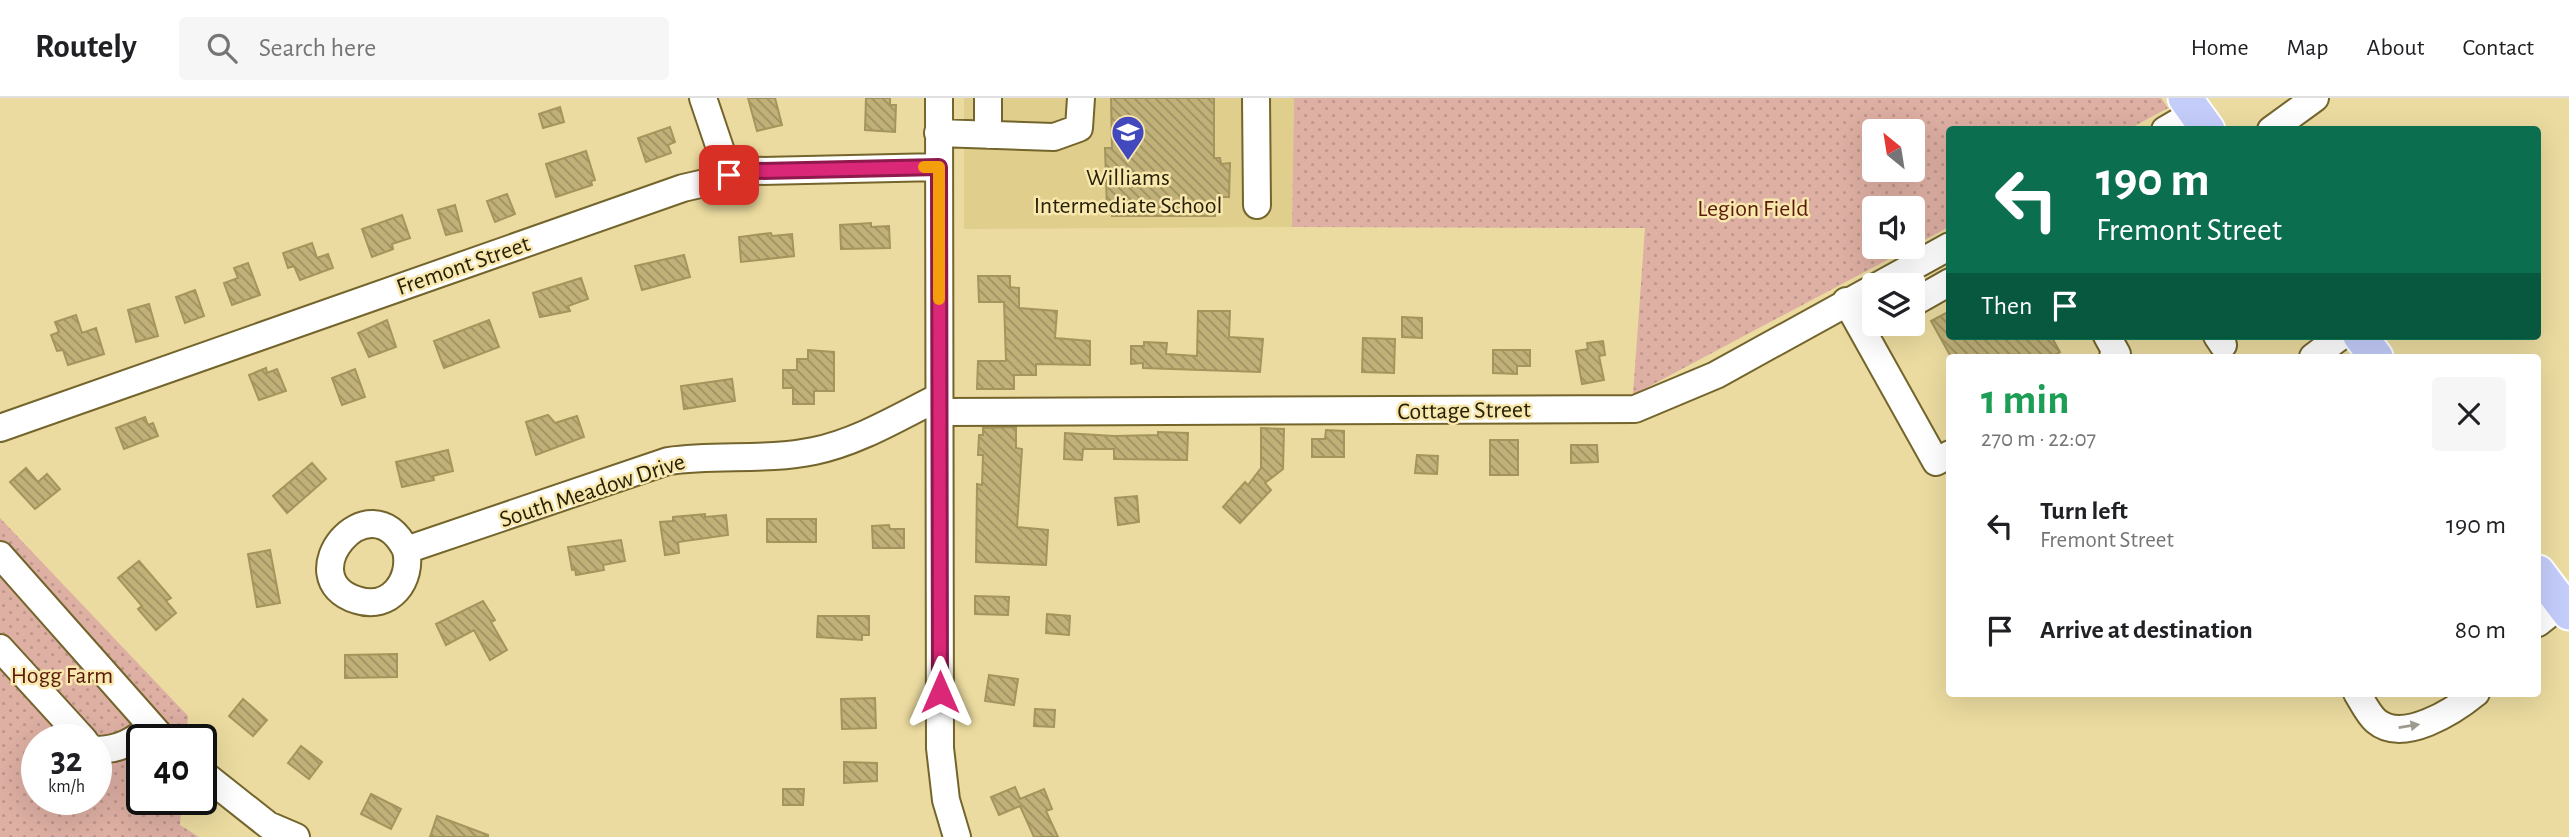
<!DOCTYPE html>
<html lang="en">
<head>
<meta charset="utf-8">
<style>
  :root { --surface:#fff; --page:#f6f6f6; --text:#202124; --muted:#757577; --line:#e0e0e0 }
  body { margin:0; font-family:"Alegreya Sans",sans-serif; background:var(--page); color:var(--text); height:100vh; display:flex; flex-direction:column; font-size:26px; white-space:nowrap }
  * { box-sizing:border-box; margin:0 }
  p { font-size:23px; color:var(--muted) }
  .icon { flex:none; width:38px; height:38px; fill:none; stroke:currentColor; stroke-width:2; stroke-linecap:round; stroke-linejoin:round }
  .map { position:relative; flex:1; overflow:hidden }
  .panel { position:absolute; left:1946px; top:256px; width:595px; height:343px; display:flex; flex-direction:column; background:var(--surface); border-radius:7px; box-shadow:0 7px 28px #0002 }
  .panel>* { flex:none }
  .banner { position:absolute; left:1946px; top:28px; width:595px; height:214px; border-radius:7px; box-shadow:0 7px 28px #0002; background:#0b6e4f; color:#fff; overflow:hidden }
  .needle { width:46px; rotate:330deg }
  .buttons { position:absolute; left:1862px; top:21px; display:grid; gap:14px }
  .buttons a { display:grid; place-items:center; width:63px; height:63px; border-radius:7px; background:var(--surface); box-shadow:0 7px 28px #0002; font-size:35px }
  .speed { position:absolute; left:21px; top:626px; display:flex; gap:14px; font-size:35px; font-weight:700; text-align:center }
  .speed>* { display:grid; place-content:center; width:91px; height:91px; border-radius:50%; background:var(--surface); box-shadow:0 7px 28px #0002; line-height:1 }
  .speed small { font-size:18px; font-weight:400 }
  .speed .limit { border:4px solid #111; border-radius:10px; background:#fff; color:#111 }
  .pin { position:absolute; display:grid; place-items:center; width:60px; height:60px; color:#fff; margin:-30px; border-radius:14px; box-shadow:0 4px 10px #0006 }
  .me { position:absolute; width:77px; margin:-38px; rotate:0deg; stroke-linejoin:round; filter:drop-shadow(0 0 5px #0008) }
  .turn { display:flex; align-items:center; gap:24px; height:147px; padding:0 35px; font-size:32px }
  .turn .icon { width:91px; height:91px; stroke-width:2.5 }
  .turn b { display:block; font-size:49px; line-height:60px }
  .then { display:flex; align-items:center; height:66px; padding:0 35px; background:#0003; gap:14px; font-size:26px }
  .round { display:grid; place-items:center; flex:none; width:74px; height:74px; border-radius:7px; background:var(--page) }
  .headline { display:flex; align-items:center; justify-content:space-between; height:119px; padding:0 35px }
  h1 { font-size:42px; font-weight:600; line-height:52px; color:#1e9e55 }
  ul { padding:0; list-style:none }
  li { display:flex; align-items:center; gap:21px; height:105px; padding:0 35px }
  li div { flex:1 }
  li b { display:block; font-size:26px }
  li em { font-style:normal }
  header { display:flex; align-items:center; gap:42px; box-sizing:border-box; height:98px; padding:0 35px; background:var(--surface); border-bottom:2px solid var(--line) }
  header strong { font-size:33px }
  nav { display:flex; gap:38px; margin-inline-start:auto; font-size:24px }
  .search { width:490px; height:63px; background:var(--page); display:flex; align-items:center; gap:18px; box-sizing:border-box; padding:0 24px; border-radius:7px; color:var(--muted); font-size:26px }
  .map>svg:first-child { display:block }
</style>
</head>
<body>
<header>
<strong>Routely</strong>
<div class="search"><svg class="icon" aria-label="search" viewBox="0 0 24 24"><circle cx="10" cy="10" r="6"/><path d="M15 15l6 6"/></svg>Search here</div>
<nav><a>Home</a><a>Map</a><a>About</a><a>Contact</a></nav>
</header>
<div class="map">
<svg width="2569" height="739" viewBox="0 0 2569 739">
  <defs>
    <pattern id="park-dots" width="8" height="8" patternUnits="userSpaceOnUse" patternTransform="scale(1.75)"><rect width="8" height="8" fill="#deafa3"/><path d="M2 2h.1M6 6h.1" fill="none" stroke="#be968b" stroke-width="1.8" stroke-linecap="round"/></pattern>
    <pattern id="building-back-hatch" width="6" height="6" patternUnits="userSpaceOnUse" patternTransform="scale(1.75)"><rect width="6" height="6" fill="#c1b178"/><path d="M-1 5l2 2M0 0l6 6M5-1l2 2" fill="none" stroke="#9d9061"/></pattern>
  </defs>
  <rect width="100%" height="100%" fill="#ebdba0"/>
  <path fill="#e0ce8c" d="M964 0H1294L1292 129 964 131Z"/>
  <path fill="url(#park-dots)" fill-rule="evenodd" d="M1294 0H2161L2168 10 2129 31 1950 32 1949 129 1633 297 1645 130 1292 129ZM1874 33H1913V72H1874ZM1874 110H1913V149H1874Z
    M0 420 188 618 186 642H142V702H182L180 727 199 739H0ZM37 642H96V702H37Z"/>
  <path fill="url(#building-back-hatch)" stroke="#a4955c" stroke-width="2" d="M748 0H775L782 27 757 33Z
    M866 0H890V7H896L895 34 865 32Z
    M1111 0H1214V60H1220L1221 66 1230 65 1229 99H1220V114H1215V118H1112V113H1107L1105 50H1112Z
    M560 9 564 24 543 30 539 16Z
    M670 29 675 44 668 47 671 55 646 64 638 40Z
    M586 53 595 82 591 83 592 87 556 99 546 66Z
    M507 96 515 116 495 124 487 103Z
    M455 107 462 133 446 137 438 112Z
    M402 117 410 140 392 146 393 151 372 159 362 131Z
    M871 125V129L889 128 890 150 841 151 840 127Z
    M771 135 772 138 792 136 794 158 741 164 739 139Z
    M312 145 317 160 328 156 333 170 300 182 294 168 288 170 283 155Z
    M684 157 690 179 642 192 635 168Z
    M248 165 260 197 232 207 224 185 238 180 234 170Z
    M978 178H1010V189L1019 190V210L1057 213 1055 240 1090 243V267L1036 266V277H1014V291H977L978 263H1006L1004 204H979Z
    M581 180 588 201 568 208 570 213 540 219 533 195Z
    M195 192 204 218 185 225 176 199Z
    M149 206 158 238 136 244 128 212Z
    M1198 213H1230L1229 239 1263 241 1260 274 1143 270V265L1131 266V248H1144V244L1167 245 1166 256 1197 258Z
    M1950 213V238H2051L2060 254 2051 259H1951L1931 223Z
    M76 217 82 235 96 230 104 256 68 267 63 252 57 253 51 237 59 234 55 224Z
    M1402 219 1422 220V240L1402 239Z
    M387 222 396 249 369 259 358 235Z
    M489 222 499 249 444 270 434 243Z
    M1363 240 1395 241 1394 275 1362 274Z
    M1603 243 1605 257 1599 258 1604 282 1582 286 1576 253 1588 251 1587 245Z
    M808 252 834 254V293H814V306H793V290H783V272H797V261H808Z
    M1493 252H1530V268H1517V276L1493 275Z
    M266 270 267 275 277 271 286 293 259 302 249 277Z
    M355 271 365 299 342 307 332 280Z
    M732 281 735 303 684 311 681 288Z
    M548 317 555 325 577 318 584 339 536 357 526 324Z
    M145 319 148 327 153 325 158 338 124 351 116 330Z
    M1016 329V350L1022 351 1017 429 1048 432 1046 467 976 464 977 386 982 387 983 357H978L979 337H983V330Z
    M1261 330 1284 331 1283 371 1265 385 1271 392 1240 425 1223 409 1245 384 1248 387 1261 370Z
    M1326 332 1344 333V359H1312V341H1325Z
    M1158 334 1188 335 1187 362 1114 361V351H1083L1082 362 1064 361 1065 335 1114 338 1158 337Z
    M1490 342H1518V377H1490Z
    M1571 347H1597L1598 364 1571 365Z
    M448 352 453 373 433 378 434 382 402 389 396 364Z
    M1417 357 1438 358 1437 376 1415 375Z
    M312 365 326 381 287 415 273 398Z
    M26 370 38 384 47 376 60 391 35 411 10 384Z
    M1137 398 1139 424 1118 427 1115 400Z
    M705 416V419L726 417 728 437 678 444 679 455 665 457 660 424 673 423V419Z
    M767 421H816V444H767Z
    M889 427 890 431H904V450H873L872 428Z
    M621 442 625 463 603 467 604 472 576 477 575 471 572 472 568 449Z
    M270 452 280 505 257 509 248 456Z
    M139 463 171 500 166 503 176 515 156 532 138 511 142 508 118 480Z
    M975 498 1009 499 1008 517 975 516Z
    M483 503 495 522 491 524 507 552 490 562 474 532 446 547 436 526Z
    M1047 516 1070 518 1069 537 1046 535Z
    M818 518H869V537H862V542L817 539Z
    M397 556V579L345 580V557Z
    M989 577 1018 581 1014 607 985 603Z
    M875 600 876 630 842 631 841 601Z
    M243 601 267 622 253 638 229 618Z
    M1035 611 1055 612 1054 629 1034 628Z
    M301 648 322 664 309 681 288 665Z
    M844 664 877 665V683L844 685Z
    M1015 689 1020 701 1044 691 1052 711 1046 713 1058 739H1034L1020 708 999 717 991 699Z
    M783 691H804L803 707H783Z
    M371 696 401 711 391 731 361 716Z
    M437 718 488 737V739H430Z"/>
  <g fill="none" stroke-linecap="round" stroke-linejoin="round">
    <defs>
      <path id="minor" d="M703 0 729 77
        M939 0 940 650 946 702 957 739
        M988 0V37
        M1256 0 1257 107
        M2165 32 2196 14
        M2271 32 2315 0
        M938 35 1054 39 1079 30 1081 0
        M1846 203 1936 364 1950 356
        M1913 205 1950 184
        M2107 238 2117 256 2113 259
        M2217 238 2223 247
        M2313 259 2341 238
        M939 314 1635 311 1716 277 1950 148
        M0 330 683 90 757 73 939 69
        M406 452C413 482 390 513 357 502 288 481 369 379 406 452L668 363C717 356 766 363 814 353 858 344 899 319 939 299
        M0 457 164 642
        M2538 525 2562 506
        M0 550 84 642
        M2357 595C2362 603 2368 616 2376 623 2403 646 2454 613 2476 595
        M96 652C119 652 135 643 151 628
        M201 674 268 727 296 739"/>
      <path id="major" d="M2185 0 2208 32
        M2360 238 2376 259
        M2538 474 2569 515"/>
    </defs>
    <use href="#minor" stroke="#73652c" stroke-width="30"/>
    <use href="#major" stroke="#fff" stroke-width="37"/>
    <use href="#minor" stroke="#fff" stroke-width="26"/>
    <use href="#major" stroke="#c4cdfa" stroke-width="33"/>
  </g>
  <defs><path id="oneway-solid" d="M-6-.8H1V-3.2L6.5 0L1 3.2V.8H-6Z" transform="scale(1.75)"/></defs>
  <use fill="#9e9b90" href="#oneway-solid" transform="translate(2409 628) rotate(-9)"/>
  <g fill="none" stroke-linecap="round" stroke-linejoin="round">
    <defs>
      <path id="route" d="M729 77 757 73 939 69 940 594"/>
    </defs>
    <use href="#route" stroke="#8e194d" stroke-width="18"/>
    <use href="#route" stroke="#db2777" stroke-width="12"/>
    <path stroke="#f59e0b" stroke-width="12" d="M924 69H939V201"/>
  </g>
  <defs>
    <symbol id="school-pin" viewBox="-11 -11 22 30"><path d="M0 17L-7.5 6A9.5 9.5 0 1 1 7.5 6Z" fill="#4248bd" stroke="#f9e8ad"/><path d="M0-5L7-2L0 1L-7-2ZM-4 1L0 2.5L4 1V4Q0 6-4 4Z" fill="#fff"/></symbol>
  </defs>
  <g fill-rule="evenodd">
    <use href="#school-pin" x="1109" y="15" width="38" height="52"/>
  </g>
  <g text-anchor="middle" stroke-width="5" stroke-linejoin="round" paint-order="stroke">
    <g font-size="24" fill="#272109" stroke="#f9e8ad">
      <text x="1128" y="87">Williams<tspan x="1128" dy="28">Intermediate School</tspan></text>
    </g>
    <g font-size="24" fill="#5a1a0b" stroke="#f9e8ad">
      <text x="1753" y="118">Legion Field</text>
      <text x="62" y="585">Hogg Farm</text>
    </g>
    <g font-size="24" fill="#272109" stroke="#f9e8ad">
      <text transform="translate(463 167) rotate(-19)" y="8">Fremont Street</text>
      <text transform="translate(1464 312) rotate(-1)" y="8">Cottage Street</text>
      <text transform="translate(592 392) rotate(-18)" y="8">South Meadow Drive</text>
    </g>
  </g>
</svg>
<div class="buttons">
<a><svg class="needle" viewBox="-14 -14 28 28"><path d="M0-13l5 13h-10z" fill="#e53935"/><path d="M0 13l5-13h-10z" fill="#757577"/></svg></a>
<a><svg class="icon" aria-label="sound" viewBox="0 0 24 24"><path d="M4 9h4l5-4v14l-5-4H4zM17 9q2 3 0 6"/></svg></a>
<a><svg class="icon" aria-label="layers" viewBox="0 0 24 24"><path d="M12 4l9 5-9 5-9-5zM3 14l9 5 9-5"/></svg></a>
</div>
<div class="speed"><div>32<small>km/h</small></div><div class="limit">40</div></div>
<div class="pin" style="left:729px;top:77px;background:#d93025"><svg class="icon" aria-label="arrive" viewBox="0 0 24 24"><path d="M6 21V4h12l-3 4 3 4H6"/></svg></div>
<svg class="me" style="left:940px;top:594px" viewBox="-20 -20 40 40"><path d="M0-17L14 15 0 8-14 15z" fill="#db2777" stroke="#fff" stroke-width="4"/></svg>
<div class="banner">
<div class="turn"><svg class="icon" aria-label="left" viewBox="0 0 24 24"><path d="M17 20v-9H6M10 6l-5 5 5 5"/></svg><div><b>190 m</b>Fremont Street</div></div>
<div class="then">Then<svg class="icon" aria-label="arrive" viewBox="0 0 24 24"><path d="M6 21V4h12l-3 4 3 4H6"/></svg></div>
</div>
<section class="panel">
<div class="headline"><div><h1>1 min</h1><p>270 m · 22:07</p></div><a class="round"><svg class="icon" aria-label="close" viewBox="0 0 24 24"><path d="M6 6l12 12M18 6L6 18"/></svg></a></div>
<ul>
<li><svg class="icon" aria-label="left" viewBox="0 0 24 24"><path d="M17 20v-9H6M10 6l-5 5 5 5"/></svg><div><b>Turn left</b><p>Fremont Street</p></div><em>190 m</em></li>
<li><svg class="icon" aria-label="arrive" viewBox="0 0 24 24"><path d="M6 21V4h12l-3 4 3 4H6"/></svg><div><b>Arrive at destination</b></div><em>80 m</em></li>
</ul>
</section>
</div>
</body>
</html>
